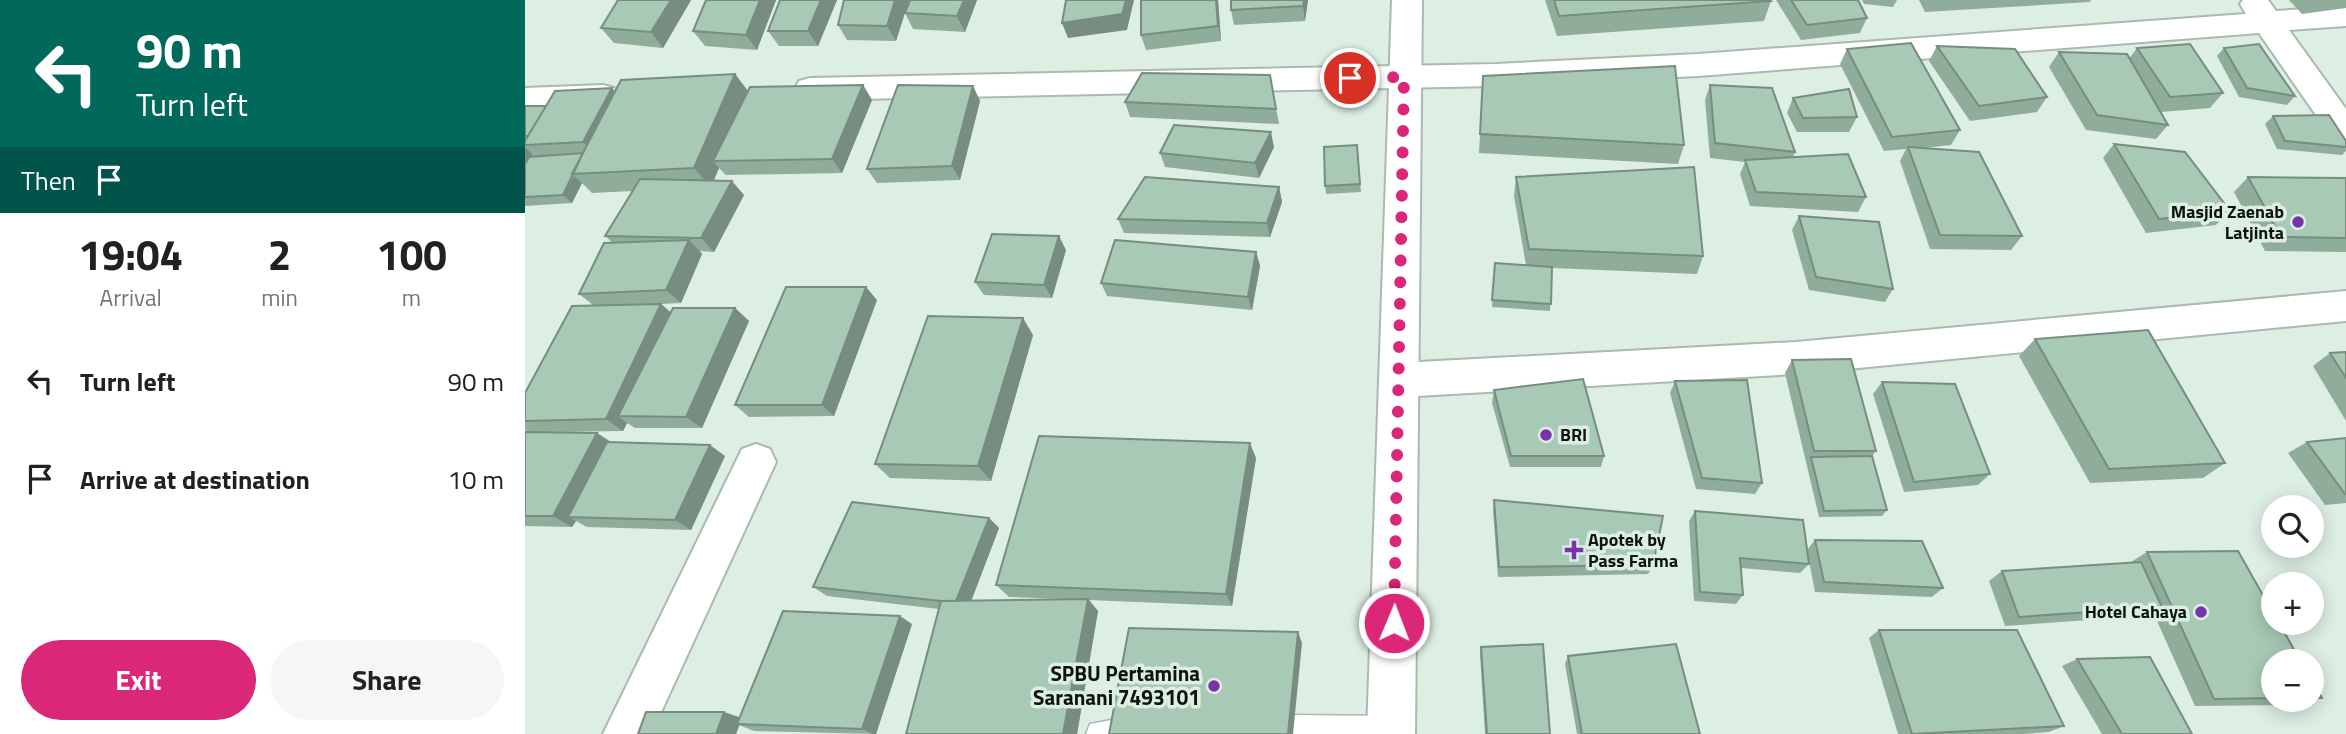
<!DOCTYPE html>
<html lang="en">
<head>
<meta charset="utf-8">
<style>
  :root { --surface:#fff; --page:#f6f6f6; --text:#202124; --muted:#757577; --accent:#db2777 }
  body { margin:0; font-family:"Titillium Web",sans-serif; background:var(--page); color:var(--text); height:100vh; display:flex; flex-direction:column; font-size:26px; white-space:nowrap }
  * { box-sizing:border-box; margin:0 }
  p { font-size:23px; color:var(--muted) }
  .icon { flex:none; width:38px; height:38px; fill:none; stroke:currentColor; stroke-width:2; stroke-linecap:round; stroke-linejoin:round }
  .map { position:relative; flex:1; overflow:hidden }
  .side { display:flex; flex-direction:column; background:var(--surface); width:525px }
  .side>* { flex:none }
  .hud { background:#00695c; color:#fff; overflow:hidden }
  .controls { position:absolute; left:1736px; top:495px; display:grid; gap:14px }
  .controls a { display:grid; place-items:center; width:63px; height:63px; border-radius:50%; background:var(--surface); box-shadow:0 4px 18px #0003; font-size:35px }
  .pin { position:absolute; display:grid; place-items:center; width:60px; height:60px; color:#fff; margin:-30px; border:4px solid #fff; border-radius:50%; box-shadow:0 2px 7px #0007 }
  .me { position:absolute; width:77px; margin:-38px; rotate:1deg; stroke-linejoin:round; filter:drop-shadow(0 0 5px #0008) }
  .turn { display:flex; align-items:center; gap:24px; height:147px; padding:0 21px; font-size:32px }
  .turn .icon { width:91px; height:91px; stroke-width:2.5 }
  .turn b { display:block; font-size:49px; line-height:60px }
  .then { display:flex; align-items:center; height:66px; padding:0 21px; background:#0003; gap:14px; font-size:26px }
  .eta { display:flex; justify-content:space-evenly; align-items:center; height:119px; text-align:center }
  .eta b { font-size:42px; font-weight:700; line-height:49px }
  .action { display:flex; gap:14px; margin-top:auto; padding:14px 21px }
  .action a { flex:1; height:80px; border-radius:42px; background:var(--accent); color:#fff; font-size:28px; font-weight:700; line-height:80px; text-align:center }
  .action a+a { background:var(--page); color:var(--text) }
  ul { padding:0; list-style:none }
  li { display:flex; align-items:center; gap:21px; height:98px; padding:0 21px }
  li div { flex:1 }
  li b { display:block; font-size:26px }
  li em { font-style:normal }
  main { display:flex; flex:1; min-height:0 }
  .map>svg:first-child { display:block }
</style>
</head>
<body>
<main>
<section class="side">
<div class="hud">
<div class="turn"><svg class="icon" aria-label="left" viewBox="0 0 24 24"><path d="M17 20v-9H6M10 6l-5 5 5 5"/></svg><div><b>90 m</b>Turn left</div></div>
<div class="then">Then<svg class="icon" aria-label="arrive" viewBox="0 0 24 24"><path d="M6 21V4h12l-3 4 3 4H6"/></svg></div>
</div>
<div class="eta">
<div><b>19:04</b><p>Arrival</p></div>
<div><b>2</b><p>min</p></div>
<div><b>100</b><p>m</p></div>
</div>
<ul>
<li><svg class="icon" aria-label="left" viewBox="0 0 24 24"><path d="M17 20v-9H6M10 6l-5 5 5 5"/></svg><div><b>Turn left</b></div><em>90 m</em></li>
<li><svg class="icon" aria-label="arrive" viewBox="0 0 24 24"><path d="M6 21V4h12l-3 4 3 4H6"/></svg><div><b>Arrive at destination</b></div><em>10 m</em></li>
</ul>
<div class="action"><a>Exit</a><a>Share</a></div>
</section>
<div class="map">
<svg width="1821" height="734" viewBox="0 0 1821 734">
  <rect width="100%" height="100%" fill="#ddeee3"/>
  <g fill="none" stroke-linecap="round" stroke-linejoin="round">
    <defs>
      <path id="service" d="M769 715 866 716 876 720 880 730 878 734H757L755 729 759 719Z
        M597 718 607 722 610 734H561L565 724Z"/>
      <path id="minor" d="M1718 0H1743L1751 11 1821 6V26L1764 30 1821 109V145L1809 141 1734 33 1173 76 971 86 285 100 274 97 269 89 274 81 285 78 971 64 1173 54 1721 14 1715 4Z
        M78 85 89 88 94 96 89 104 78 107 0 110V88Z
        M1821 291V321L1271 374 875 397 861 392 856 380 861 368 875 363 1271 342Z
        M231 444 245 449 251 462 126 734H78L217 449Z"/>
      <path id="tertiary" d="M867 0H897L890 734H842Z"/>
    </defs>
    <use href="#service" stroke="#aabab0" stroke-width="3"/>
    <use href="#minor" stroke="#aabab0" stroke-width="4"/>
    <use href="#tertiary" stroke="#aabab0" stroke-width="4"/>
    <use href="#service" fill="#fff" fill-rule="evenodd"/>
    <use href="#minor" fill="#fff" fill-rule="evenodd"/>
    <use href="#tertiary" fill="#fff" fill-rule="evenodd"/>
  </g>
  <path fill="#90ad9c" d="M93 0H166L138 48 89 43 76 28Z
    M181 0H251L232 50 180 46 168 31Z
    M255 0H312L293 46H254L243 31Z
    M384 0 371 41 322 40 313 25Z
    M452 0 440 32 388 29 380 13Z
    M616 0H693L696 41 621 50 616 35Z
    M783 0 780 21 709 25 706 10Z
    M1020 0H1245L1246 1 1239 21 1032 36Z
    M1251 0H1333L1342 18 1335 33 1276 40Z
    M1337 0H1372L1368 7 1339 4Z
    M1394 0H1566L1565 2 1400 12Z
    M1764 0H1821V8L1777 14Z
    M1412 46 1522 97 1512 112 1445 121 1404 61Z
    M1612 48 1698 93 1685 108 1636 112 1643 125 1631 139 1561 130 1524 67 1534 52 1604 59Z
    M1699 48 1770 96 1762 105 1714 97 1692 56Z
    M1322 49 1435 130 1426 145 1399 148 1497 236 1486 250 1405 249 1375 161 1381 149 1359 151 1315 64Z
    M210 74 223 91 338 85 347 100 317 173 201 175 194 168 189 180 219 195 189 252 175 251 177 254 156 303 136 304 145 312 210 308 224 321 177 428H110L102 423 98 431 25 432 72 433 86 442 200 456 166 530 62 527 51 521 47 527 0 526V432H3L0 430V393L68 305 54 294 88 243 80 236 108 191 67 193 57 183 47 203 0 206V106H21L87 88 90 91Z
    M745 75 754 124 605 117 600 102Z
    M958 76 1159 145 1153 164 954 153Z
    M1185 85 1270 152 1268 157 1341 197 1333 212 1225 206 1215 174 1220 162 1185 158 1180 100Z
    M448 86 455 101 435 180 352 183 342 169Z
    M1268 98 1332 117 1324 132H1272L1262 113Z
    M1748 116 1821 141V151L1817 155 1752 149 1740 124Z
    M1589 144 1705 211 1691 225 1621 233 1578 158Z
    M832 145 836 192 801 194 800 186Z
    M749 147 734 178 640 167 635 153Z
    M991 177 1178 256 1172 274 1027 268 1025 311 967 307 970 263 1001 265 989 196Z
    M1723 177 1821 178V252L1740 251 1709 192Z
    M754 187 757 202 745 237 599 233 593 219Z
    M1274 216 1368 289 1360 302 1284 290 1267 230Z
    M541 250 527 298 459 295 450 282Z
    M731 252 735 266 727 310 582 296 576 283Z
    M352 300 309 416 224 417 210 405Z
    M508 335 466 481 365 478 350 464Z
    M1510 339 1700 463 1678 478 1565 483 1494 356Z
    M1821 352V421L1788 366 1805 353Z
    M1267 360 1351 451 1347 456 1362 510 1357 516 1294 517 1260 373Z
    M1150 381 1237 483 1230 494 1171 489 1145 393Z
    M1357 382 1465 474 1453 485 1379 492 1348 394Z
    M969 390 1079 456 1076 467H985L967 403Z
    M1821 438V503L1800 505 1763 453 1782 442Z
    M731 458 707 606 564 600 573 611 552 734H381L414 609 302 596 288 587 464 518 474 528 446 601 537 599 484 597 471 585Z
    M969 500 1128 565 1123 574 973 577 968 511Z
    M1170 511 1282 550 1290 540 1418 588 1407 597 1290 592 1283 556 1284 564 1275 573 1216 568 1218 595 1211 604 1169 601 1164 521Z
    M1622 552 1748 662V700H1787V680L1797 698 1776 705 1670 706 1628 612 1620 616 1480 626 1464 581 1477 571 1607 563 1606 562Z
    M387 624 351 734 229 731 214 725 211 734H113L215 718Z
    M1354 630 1539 726 1524 732 1498 734H1373L1344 638Z
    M956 647 1025 734H960L955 655Z
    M1043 656 1175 734H1052L1040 664Z
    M1552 659 1667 734H1577L1537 666Z"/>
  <path fill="#768d7f" d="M146 0H166L138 48 126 32Z
    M235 0H251L232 50 221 35Z
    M296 0H312L293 46 283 31Z
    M370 0H384L371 41 362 26Z
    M439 0H452L440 32 432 16Z
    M601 0H609L602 30 543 38 537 23Z
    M691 0H693L696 41 693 26Z
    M779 0H783L780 21 778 6Z
    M210 74 225 94 188 161 194 168 186 187 169 168Z
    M338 85 347 100 317 173 307 159Z
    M448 86 455 101 435 180 427 166Z
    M87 88 101 103 73 157 58 142Z
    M746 132 749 147 734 178 730 163Z
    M0 147 8 155 0 171Z
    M49 176 57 183 47 203 38 195Z
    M207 181 219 195 189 252 176 238Z
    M754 187 757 202 745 237 742 223Z
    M534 236 541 250 527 298 519 285Z
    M164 240 177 254 156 303 141 290Z
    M731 252 735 266 727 310 723 297Z
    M341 287 352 300 309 416 297 405Z
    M136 304 151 317 93 416 102 423 98 431 81 419Z
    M210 308 224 321 177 428 161 417Z
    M498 318 508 335 466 481 453 466Z
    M72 433 90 445 43 517 51 521 47 527 28 516Z
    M725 443 731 458 707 606 701 594Z
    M185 445 200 456 166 530 150 520Z
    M464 518 474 528 442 612 431 603Z
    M563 599 573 611 552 734H538Z
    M375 616 387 624 351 734H348L337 729Z
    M773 632 777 643 768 734H763Z
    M199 712 217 718 211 734H191Z"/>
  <path fill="#a8c9b5" stroke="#768d7f" stroke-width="2" d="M93 0H146L126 32 76 28Z
    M181 0H235L221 35 168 31Z
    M255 0H296L283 31H243Z
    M319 0H370L362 26 313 25Z
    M385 0H439L432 16 380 13Z
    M541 0H601L597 14 537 23Z
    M616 0H691L693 26 616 35Z
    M706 0H779L778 6 706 10Z
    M1029 0H1245L1246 1 1034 16Z
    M1266 0H1333L1342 18 1282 25Z
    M1386 43 1435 130 1367 137 1322 49Z
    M1665 44 1698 93 1645 97 1612 48Z
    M1734 44 1770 96 1722 88 1699 48Z
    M1412 46 1490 49 1522 97 1454 106Z
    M1534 52 1602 54 1643 125 1572 115Z
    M1150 66 1159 145 955 134 958 76Z
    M617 73 745 75 751 109 600 102Z
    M210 74 169 168 47 174 96 80Z
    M338 85 307 159 188 161 225 87Z
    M373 85 448 86 427 166 342 169Z
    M1185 85 1247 88 1270 152 1190 143Z
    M87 88 58 142 0 145V141L30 91Z
    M1324 89 1332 117 1278 118 1268 98Z
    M0 106H21L3 136H0Z
    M1804 115 1821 141V147L1760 141 1748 116Z
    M649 125 746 132 730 163 635 153Z
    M1589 144 1660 152 1705 211 1634 219Z
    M832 145 835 184 800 186 799 147Z
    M1383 147 1454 152 1497 236 1415 235Z
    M58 153 38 195 0 197V164L4 157Z
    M1323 154 1341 197 1231 192 1220 160Z
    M1169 167 1178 256 1004 249 991 177Z
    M620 177 754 187 742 223 593 219Z
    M1723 177 1821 178V238L1756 237Z
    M115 179 207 181 176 238 80 236Z
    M1274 216 1354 222 1368 289 1291 277Z
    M467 234 534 236 519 285 450 282Z
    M164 240 141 290 54 294 79 243Z
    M590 240 731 252 723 297 576 283Z
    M970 263 1027 267 1026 304 967 300Z
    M261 287H341L297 405H210Z
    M136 304 81 419 0 421V393L47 306Z
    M148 308H210L161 417 93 416Z
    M403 316 498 318 453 466 350 464Z
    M1623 330 1700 463 1584 469 1510 339Z
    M1821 352V378L1805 353Z
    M1326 359 1351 451H1289L1267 360Z
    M1058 379 1079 456H986L969 390Z
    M1222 380 1237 483 1177 478 1150 381Z
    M1357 382 1430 384 1465 474 1389 482Z
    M0 432 72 433 28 516H0Z
    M514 436 725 443 701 594 471 585Z
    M1821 438V494H1820L1782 442Z
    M82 442 185 445 150 520 43 517Z
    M1347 456 1362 510 1299 511 1286 457Z
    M969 500 1138 516 1128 565 974 567Z
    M327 502 464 518 431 601H416L288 587Z
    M1170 511 1278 520 1284 564 1215 558 1218 595 1175 592Z
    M1290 540 1397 541 1418 588 1299 582Z
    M1713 551 1748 613V623H1754L1776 662H1748V698L1689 699 1622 552Z
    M1616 562 1637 607 1494 617 1477 571Z
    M563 599 538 734H381L416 601Z
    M258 611 375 616 337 729 212 724Z
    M604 628 773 632 763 734H584Z
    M1354 630H1492L1539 726 1387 734Z
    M1018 644 1025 734H962L956 647Z
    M1151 644 1175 734H1057L1043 656Z
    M1625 657 1667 734H1597L1552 659Z
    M1787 680 1797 698H1787Z
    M121 712H199L191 734H113Z"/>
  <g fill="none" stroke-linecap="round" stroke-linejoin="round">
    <path stroke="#db2777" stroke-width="12" stroke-dasharray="0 21.6" d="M825 78 879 77 869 623"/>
  </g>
  <g fill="#7735a9" stroke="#ddeee3" stroke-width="2.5">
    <circle cx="1773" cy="222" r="7"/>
    <circle cx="1021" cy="435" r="7"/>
    <path d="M1045.5 539.5h7v7h7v7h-7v7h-7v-7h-7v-7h7z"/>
    <circle cx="1676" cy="612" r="7"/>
    <circle cx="689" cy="686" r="7"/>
  </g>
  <g text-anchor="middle" stroke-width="7" stroke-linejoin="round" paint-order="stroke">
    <g font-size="18" font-weight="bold" fill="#0d130f" stroke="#ddeee3" text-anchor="end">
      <text x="1759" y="218">Masjid Zaenab<tspan x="1759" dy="21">Latjinta</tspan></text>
      <text x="1035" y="441" text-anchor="start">BRI</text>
      <text x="1063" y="546" text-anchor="start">Apotek by<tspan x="1063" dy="21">Pass Farma</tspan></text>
      <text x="1662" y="618">Hotel Cahaya</text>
    </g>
    <g font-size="21" font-weight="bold" fill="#0d130f" stroke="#ddeee3" text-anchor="end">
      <text x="675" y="681">SPBU Pertamina<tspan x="675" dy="24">Saranani 7493101</tspan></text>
    </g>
  </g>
</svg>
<div class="controls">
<a><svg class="icon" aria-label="search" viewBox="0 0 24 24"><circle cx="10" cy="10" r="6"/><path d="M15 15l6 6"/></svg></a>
<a>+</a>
<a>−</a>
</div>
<div class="pin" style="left:825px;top:78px;background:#d93025"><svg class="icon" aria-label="arrive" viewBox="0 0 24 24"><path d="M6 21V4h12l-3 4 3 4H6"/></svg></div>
<svg class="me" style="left:869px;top:623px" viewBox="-20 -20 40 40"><circle r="17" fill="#db2777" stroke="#fff" stroke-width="3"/><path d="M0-11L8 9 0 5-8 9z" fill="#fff"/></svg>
</div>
</main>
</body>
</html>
